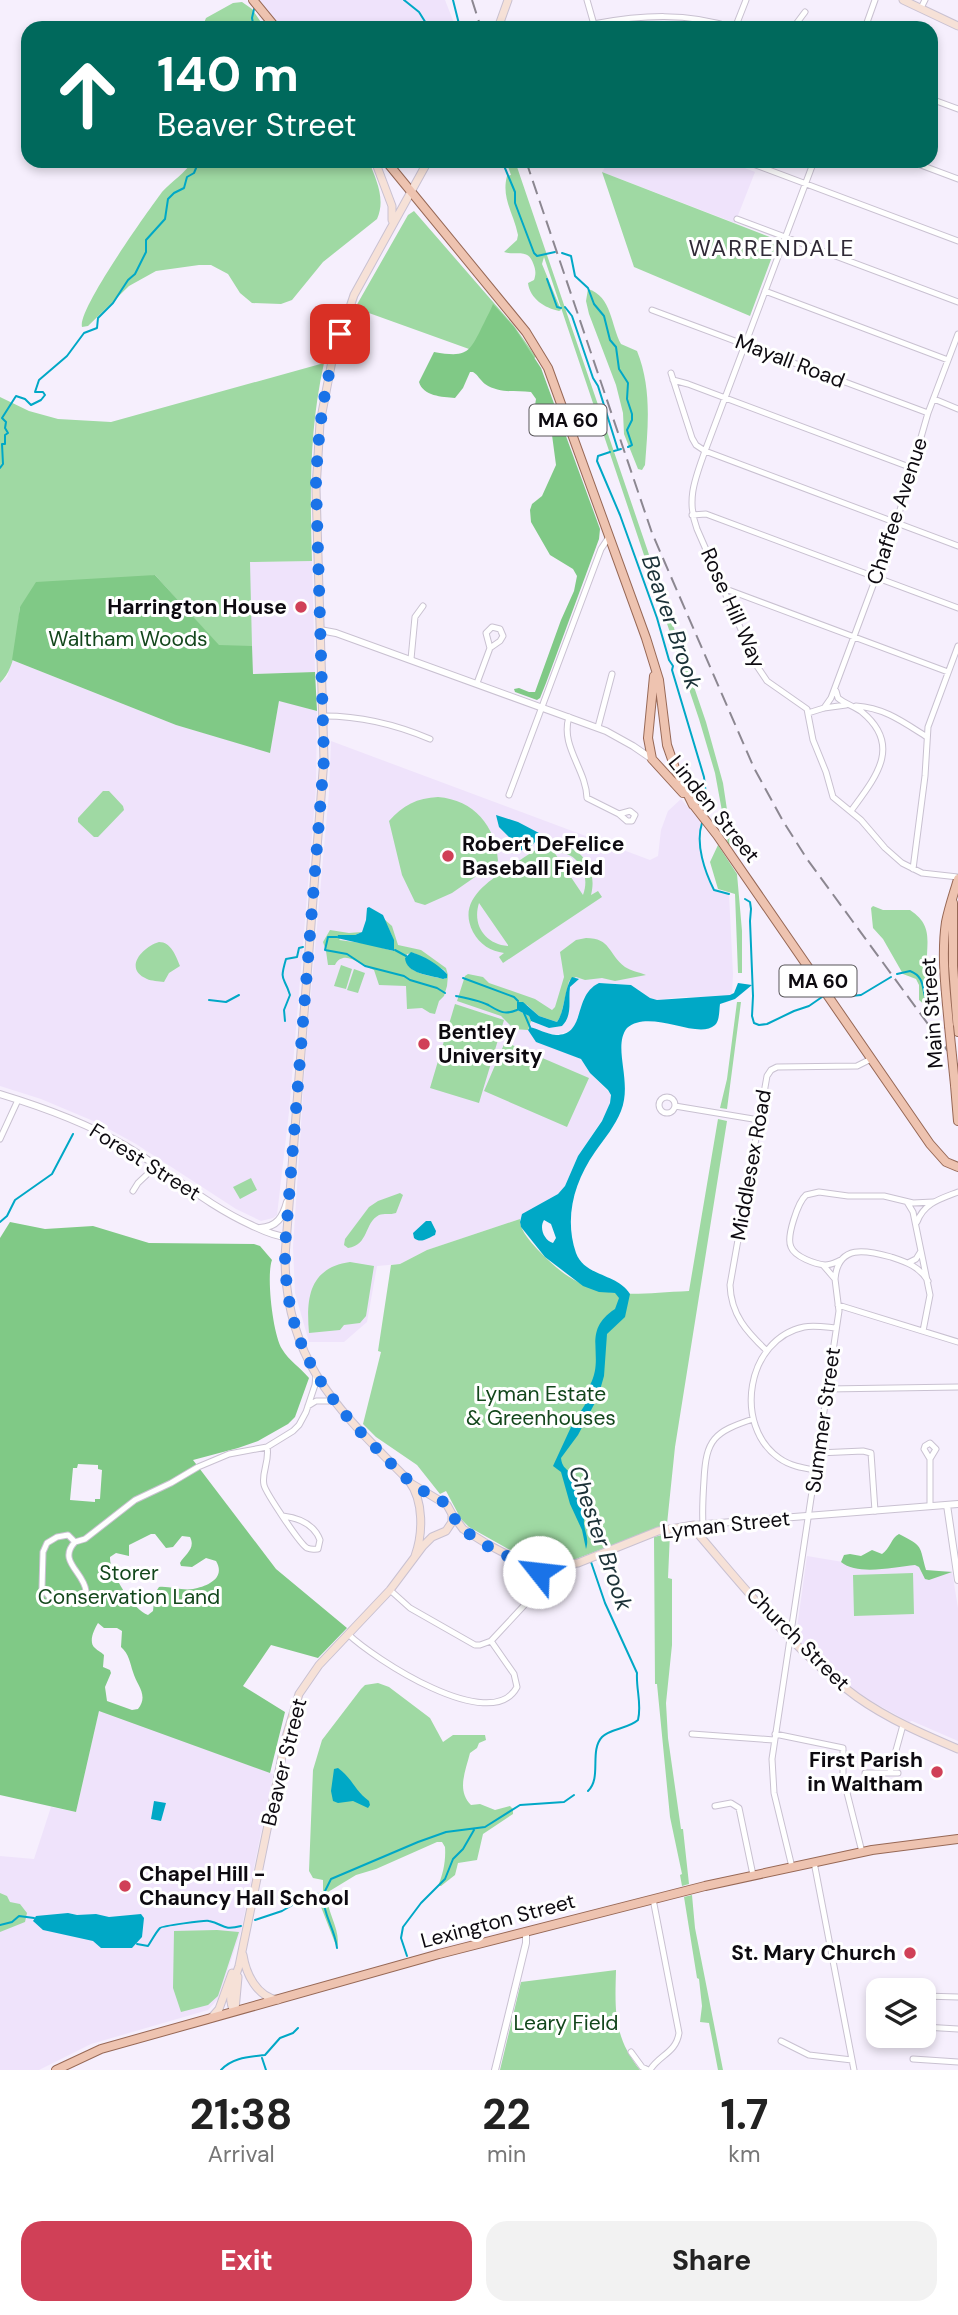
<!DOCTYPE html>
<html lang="en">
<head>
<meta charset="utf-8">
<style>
  :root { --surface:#fff; --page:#f2f2f2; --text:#222; --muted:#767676; --accent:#d04057 }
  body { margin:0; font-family:"DM Sans",sans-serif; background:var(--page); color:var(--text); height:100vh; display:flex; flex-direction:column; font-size:26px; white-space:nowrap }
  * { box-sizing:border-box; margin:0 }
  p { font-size:23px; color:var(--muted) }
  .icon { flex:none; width:38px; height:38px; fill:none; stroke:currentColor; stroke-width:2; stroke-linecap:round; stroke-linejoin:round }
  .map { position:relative; height:2070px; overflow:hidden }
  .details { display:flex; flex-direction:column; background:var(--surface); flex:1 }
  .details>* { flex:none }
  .banner { position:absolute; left:21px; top:21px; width:917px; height:147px; border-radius:21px; box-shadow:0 4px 10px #0003; background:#00695c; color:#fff; overflow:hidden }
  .controls { position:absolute; left:866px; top:1978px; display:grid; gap:14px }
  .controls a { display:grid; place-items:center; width:70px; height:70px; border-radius:14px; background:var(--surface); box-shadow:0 4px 10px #0003; font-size:35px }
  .pin { position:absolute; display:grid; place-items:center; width:60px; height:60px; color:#fff; margin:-30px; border-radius:14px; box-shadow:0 4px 10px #0006 }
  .me { position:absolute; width:77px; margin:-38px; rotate:299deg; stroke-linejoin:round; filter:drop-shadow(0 0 5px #0008) }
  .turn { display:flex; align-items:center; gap:24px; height:147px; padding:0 21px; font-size:32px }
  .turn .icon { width:91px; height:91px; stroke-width:2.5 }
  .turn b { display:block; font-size:49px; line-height:60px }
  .eta { display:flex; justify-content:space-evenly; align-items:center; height:119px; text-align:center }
  .eta b { font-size:42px; font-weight:800; line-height:49px }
  .action { display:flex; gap:14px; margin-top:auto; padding:14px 21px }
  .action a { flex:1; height:80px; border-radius:21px; background:var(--accent); color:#fff; font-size:28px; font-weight:800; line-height:80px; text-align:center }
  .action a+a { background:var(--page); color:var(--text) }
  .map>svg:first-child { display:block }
</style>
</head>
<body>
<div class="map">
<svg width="958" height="2070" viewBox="0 0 958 2070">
  <rect width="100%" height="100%" fill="#f6effd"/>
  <path fill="#efe3fb" d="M259 0H445L456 28H283Z
    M609 161H727L755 172 735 223 602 172Z
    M312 561 315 672 252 674 249 562Z
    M12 660 176 725 270 752 279 700 317 711 316 788 289 1112 277 1215 273 1218 261 1221 236 1209 136 1144 98 1123 41 1099 0 1086V683L7 677Z
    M331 741 650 860 658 856 661 830 668 811 681 799 702 823 699 835 703 865 713 889 729 894 733 974 732 995 714 997H680L657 1000 650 998 631 985 604 983 584 997 575 1026 570 1031 555 1035 540 1031 535 1028 554 1048 581 1059 590 1073 611 1094 608 1111 578 1156 565 1186 558 1194 525 1213 520 1219 427 1250 400 1264 377 1266 367 1322 344 1342H309L295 1293 293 1247 306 1049 329 792Z
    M922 1553 924 1573 952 1571 958 1608V1741L912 1721 909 1722 862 1696 801 1643 796 1635 807 1556 861 1565Z
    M99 1710 273 1774 241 1931 218 1999 208 2010 91 2044 39 2070H0V1856L34 1859 51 1807 76 1812Z"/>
  <path fill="#9fd9a3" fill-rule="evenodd" d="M242 2 252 9 265 28H202L206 18 233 3Z
    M193 161H369C376 180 386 199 377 219L323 262 292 300 281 304 252 303 240 293 228 274 211 265H199L156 271 129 286 88 326 82 327C77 310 148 211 162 192 172 181 185 173 193 161Z
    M506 161H515L706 722 723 783 732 843 728 844 715 773 699 719 544 257 542 264 561 310 559 311C545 308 530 299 528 283L534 280C536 274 536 270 533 263 528 248 515 256 504 252L517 240 518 235C514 214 501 198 507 176L511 175Z
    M602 172 775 239 776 246 750 316 634 267Z
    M414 211 514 326 536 357 527 362 469 349 355 308 408 215Z
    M588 289C612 296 611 326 621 344L637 351C652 388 648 426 645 465L642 470 638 469 624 434 623 413 616 385 589 314 586 301Z
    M324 363C309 431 310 492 312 561L250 562 252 646H219L155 575 20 607C17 631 18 666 0 683V397L29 411 58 419 111 422Z
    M103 791H109L123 806 124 810 98 837H94L78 822V818Z
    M438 797C474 800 496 826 498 861L452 893 425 905 415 902 402 875 389 821C403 805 417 798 438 797Z
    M553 844C581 845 598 868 591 895L598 891 602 897 503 963 499 957 504 953C491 951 480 945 473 932 456 899 491 880 514 864 527 856 538 846 553 844ZM554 852C578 851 591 874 583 895ZM479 903 508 945V946C485 944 472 925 479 903Z
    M718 845 737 874 742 931V973H738L735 894 718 889 710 862Z
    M873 906 883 910H910C934 926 926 942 927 965 927 979 929 992 930 1005L927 1007 919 1000V985L916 979 903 974 883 939 873 928 871 908Z
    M384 919 392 926 398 945 421 950 446 968 448 975 447 986 444 996 439 1001 435 1014 430 1013 422 1008 407 1009 406 986 379 985 374 970C361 966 344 948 335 965H328L326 951 323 942 330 930 349 933 362 932 355 935H343L339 940 369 944 393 951C397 941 388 928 384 919ZM414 953 444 970 447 974 445 979C431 976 401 973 407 954Z
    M586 938C611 938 608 954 625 967 631 971 639 972 646 975L615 981 602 978 585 980 576 977 569 981 561 1015 557 1022 539 1016 527 1005 517 1002V1010L529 1016 531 1021 528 1030 514 1029 501 1016 457 1001 465 976 468 974 483 977 489 983 535 999 552 1010 555 1007 564 977 560 952 576 940Z
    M159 942C171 942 176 956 180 966L169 973 164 982C159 981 151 981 147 979 123 969 142 947 159 942Z
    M341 965 352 969 346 989 334 986Z
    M354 969 365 973 358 993 347 990Z
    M737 1002H741L727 1109 720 1108 727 1079Z
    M455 1004 504 1020 479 1103 430 1088Z
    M505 1042 589 1078 567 1127 484 1091Z
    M718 1119 727 1121 675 1447 667 1524 576 1559 540 1562 519 1555 469 1527 461 1519 446 1491 440 1494 417 1465 376 1437 363 1424 381 1352 378 1351 391 1265 400 1264 427 1250 520 1219C519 1230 532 1243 539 1251 589 1304 623 1294 689 1291Z
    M251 1178 257 1190 240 1199 233 1187Z
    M400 1193 403 1195 396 1213C390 1215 384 1213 379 1215 364 1223 369 1245 348 1248L344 1245 345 1239 369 1207 378 1201Z
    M350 1262 374 1266 366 1316 360 1323 344 1325 340 1330 309 1333C306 1298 309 1268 350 1262Z
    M670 1533 668 1578 672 1579V1645L666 1703 668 1738 681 1829H683L689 1884 682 1886 680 1875 682 1874 670 1817 657 1684H655L654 1537Z
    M913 1573 914 1614 854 1616 853 1575Z
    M378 1683 389 1687 430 1718 443 1742 453 1735H485L486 1740 479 1743 477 1748 470 1753C466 1770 456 1790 471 1805L480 1804 495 1810 510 1806 513 1809V1814L483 1834 477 1860 458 1863 455 1875 441 1886H438C443 1874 446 1861 445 1847L442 1842H437L376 1869 356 1875 328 1892C324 1910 342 1929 337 1948L316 1894 323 1891V1880L313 1878 309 1871 313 1770 322 1740 361 1689 365 1685Z
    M0 1893 7 1896 10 1902 20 1904 27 1913 25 1922 0 1932Z
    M692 1895 695 1928 723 2070H718L709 2023 700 2022 702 2006 699 1979 697 1978 684 1897Z
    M217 1930 239 1932 218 1996 208 2005 181 2012 173 1988 174 1931Z
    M616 1970C615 2010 613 2036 640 2070H500L521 1982Z"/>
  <path fill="#80c986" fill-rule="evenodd" d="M493 304 514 327 541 368 600 529 599 539 546 683 540 698 537 700 515 692 514 689 519 688 529 692H535L561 620 574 591 577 576 573 569 550 555 531 522 530 510 532 504 542 496 556 465 552 435 536 418 534 412 536 399 531 392C515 390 500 394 485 384 480 380 478 375 473 372H470L463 388 455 398C442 397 423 396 419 382L434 352C468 358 469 353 484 323 487 316 491 310 493 304Z
    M155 575 219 645 252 646 253 674 315 672 317 711 279 701 270 753 176 725 12 660 20 607 36 582Z
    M10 1222 45 1229 93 1226 149 1243 254 1244 260 1246 272 1260C266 1276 273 1335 282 1349 289 1361 301 1368 309 1378L295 1417 288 1424 258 1441 238 1448 193 1460 276 1569 347 1628 318 1658 271 1645 243 1686 285 1712 270 1773 99 1711 76 1812 0 1795V1238ZM78 1464 98 1465V1469L102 1470 100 1499H95V1502L70 1500 73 1468H77ZM151 1534H155L166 1548 173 1547 182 1536 190 1537C196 1549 185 1554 180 1563L181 1566 192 1567 206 1558 216 1561C226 1578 208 1586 193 1589 182 1591 170 1586 159 1587L155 1593 153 1611 148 1615C133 1610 109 1572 110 1557L116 1553 129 1556V1545ZM98 1623 104 1628H117L122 1631 121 1647C129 1654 130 1663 133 1672 137 1686 149 1695 138 1709L132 1710 107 1701 105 1687 111 1673 110 1670 103 1667 104 1655C101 1652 98 1651 95 1648 88 1642 94 1630 98 1623Z
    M899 1534C924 1547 919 1545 926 1570L952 1572 929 1580 925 1579 919 1567 915 1565C894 1567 858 1576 841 1562L844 1555 850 1554 861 1556 872 1550 882 1554C890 1549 891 1538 899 1534Z"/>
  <path fill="#00a8c6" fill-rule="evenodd" d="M496 815 518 822 539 833C537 845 525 852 513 851V841L499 827Z
    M369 907 383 915 394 940V951L337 938 338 935H355L362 932 366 920 367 908Z
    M411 952C424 956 438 964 447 974V978L443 979C430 975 406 974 405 958Z
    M572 977 579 979 570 987C568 1001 573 1015 562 1026L549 1028 531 1021 529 1016 517 1010V1002H523L539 1016 557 1022C566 1009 563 991 572 977Z
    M599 983 631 985 650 998 657 1000 730 995 734 993 738 983 752 985 735 999 720 1004C719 1010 720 1020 715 1025 698 1041 651 1008 627 1028 612 1047 633 1081 621 1111 615 1126 605 1138 595 1152 574 1182 564 1218 576 1253 585 1277 617 1273 630 1294L625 1317 607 1334 604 1376 598 1397 578 1435 561 1458C562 1467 565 1467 570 1473 577 1483 572 1492 583 1500 585 1508 584 1511 584 1519 583 1530 590 1537 586 1549L582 1530 570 1504 561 1472 553 1466 571 1427 586 1403 585 1397H577C581 1393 587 1390 590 1385 606 1355 580 1332 615 1309L619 1298 615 1293 599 1292 583 1286 545 1257 521 1227 520 1222 522 1214 558 1194 565 1186 578 1156 602 1121 610 1103 611 1095 608 1090 590 1073 581 1059 536 1042 528 1030 530 1027C539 1029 546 1034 556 1035 587 1035 572 996 599 983ZM544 1220 551 1224 556 1238 553 1243C544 1240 539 1228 544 1220Z
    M426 1221H431L436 1231 435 1235C428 1238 421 1244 414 1238L413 1233Z
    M338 1768C353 1779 354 1790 369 1801L370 1805 368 1808 353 1801 338 1803 333 1801 331 1791 334 1769Z
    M154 1801 166 1803 161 1821 151 1819Z
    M68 1913 77 1915 96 1914 109 1917 141 1914 144 1918 142 1937 132 1948H101L93 1941 43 1930 33 1921 36 1916Z"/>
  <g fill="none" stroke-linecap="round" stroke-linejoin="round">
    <path stroke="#00a8c6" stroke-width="2" d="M404 0 419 12 429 28
      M453 0 460 28
      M254 9 252 18 254 28
      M502 161 515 192V203L534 253 537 256 555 252
      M562 253 571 256 575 276 588 288 594 304 604 316 610 340 616 347 619 369 628 383 627 399 632 414V420L627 430 632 445 628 447
      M547 279 557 307 561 308
      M565 307 572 316 593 378 598 386 618 450
      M614 451 621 449
      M610 452 598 456 597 461 620 515 657 618 669 660 673 666 672 670 704 777 708 814
      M0 468 3 464 2 444H5V435L8 433 5 428 6 422 2 418 16 396 25 399 31 405 41 400 45 395 43 392H35L39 380 67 356 84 333 97 328 98 318 113 303 128 280 135 274 146 252V240L165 219 168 199 174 193 184 188 187 177 194 173 199 161
      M702 823C695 844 705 872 714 890L729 894
      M745 899 750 902 751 909 750 921 753 996 752 1016 754 1023 759 1025 767 1024 794 1011 809 1006 822 997
      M337 937H328L325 950 347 954 365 966 404 976 410 980 437 988 445 993
      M395 950 406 956
      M897 974 910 971C928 978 920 993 929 1006
      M463 978 514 997 518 1001
      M456 996C466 998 482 1001 490 1006 500 1012 505 1015 517 1010
      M851 996 861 995 891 977
      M209 1000 226 1002 239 995
      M524 1013 530 1027
      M285 1021 284 1010 290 995C284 975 279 983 286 959L297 957 299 948 303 947
      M0 1222 7 1216 15 1200 52 1174 73 1134
      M588 1791C602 1778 589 1751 602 1737 611 1728 628 1729 638 1720 642 1704 636 1690 637 1673L605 1603 590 1559
      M323 1896C323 1915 335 1929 337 1948
      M255 1920 282 1911 313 1893 323 1895 331 1879 418 1842 446 1832 485 1827 520 1805 564 1802 574 1795
      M0 1925 12 1922 19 1916 34 1918
      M137 1944 148 1946C152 1940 156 1932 160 1928 162 1926 205 1920 209 1921 224 1924 222 1931 241 1926
      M407 1956 401 1938 403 1927 421 1903 445 1879 453 1859 463 1849 474 1830
      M262 2058 266 2070
      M221 2070C233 2057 250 2057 265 2055L280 2038 293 2033 298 2028"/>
    <defs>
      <path id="minor" d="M587 0 595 28
        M921 8 925 0
        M593 24C642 15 687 12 734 28
        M735 28 746 0
        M793 28 805 12
        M865 28 875 0
        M931 99 958 109
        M745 161 958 241
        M814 161 705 451C695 479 686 500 697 529L757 666 767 681 807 709 813 740 826 772 833 797 861 820 885 848 902 863 922 873 958 877
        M910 161 958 179
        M737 219 958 302
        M765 291 948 360
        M652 310 928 413
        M671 373 692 438 696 445 705 451 958 546
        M673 380 688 384 912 468
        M934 399 958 409
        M692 515 706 514 958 608
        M723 588 948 672
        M492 627 500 629 503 636 500 641 490 648 486 633Z
        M411 659 415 617 423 606
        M477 683 490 648
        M836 691 838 698C845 704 854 706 862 712 903 746 875 778 851 811
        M856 706C885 708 903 722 927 737
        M824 708 831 698 896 524 928 413 958 334
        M808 713 824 708 846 705
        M324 716C360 716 397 725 430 739
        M569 717C560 746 586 769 587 798L619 814
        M598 727 612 674
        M509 795 601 549 609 537
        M630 811 635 815 632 821H627L619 814Z
        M913 869 925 776 928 727 958 646
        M659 1105a8 8 0 1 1 16 0a8 8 0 1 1-16 0Z
        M675 1106 759 1120
        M0 1139 18 1100
        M133 1191 138 1183 156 1166
        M907 1202 913 1212 921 1251 916 1259 908 1263
        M917 1222C924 1203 940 1199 958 1192
        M921 1251 930 1295 923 1331
        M841 1260C836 1262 831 1265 825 1265 815 1264 795 1257 791 1247 786 1237 798 1202 806 1195L819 1192 848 1196H884L913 1203 933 1202
        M835 1279C838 1244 866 1250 891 1257 906 1262 919 1266 928 1281
        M838 1305 958 1342
        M767 1351C747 1332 731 1315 730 1285L767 1076 771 1070 777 1067 857 1066 871 1059
        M827 1389 958 1387
        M308 1406 316 1401H333
        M930 1443 936 1449 930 1459 924 1449 925 1446Z
        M267 1447C270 1461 261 1473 264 1485 266 1493 300 1544 307 1548 312 1550 313 1549 318 1549L320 1540C314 1524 299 1518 283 1516
        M818 1453 863 1451 871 1453 875 1511
        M815 1470C803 1468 790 1466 779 1458 733 1426 746 1339 804 1327 814 1325 825 1327 836 1328
        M930 1506V1459
        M703 1524C702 1510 703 1495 704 1480 706 1439 714 1432 753 1419
        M75 1542C57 1561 84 1572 86 1591L80 1600 60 1603 52 1600 42 1588 43 1552 47 1543 57 1537 68 1535 75 1542 85 1539 135 1500 171 1483 198 1467 229 1454 267 1447 293 1431 299 1425 306 1412 315 1385 316 1375
        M390 1590 410 1608 475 1645H480L491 1641 531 1598 537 1583 540 1567
        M348 1634C373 1658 491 1736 517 1687L514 1674 491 1641
        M692 1734 774 1740
        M775 1734 843 1748V1777L862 1852
        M890 1772 903 1725
        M865 1773H898
        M715 1806 731 1803 739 1808 753 1875
        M814 1862 854 2070
        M792 1867 774 1793 772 1759 839 1311 835 1279 823 1265
        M924 1996 958 1997
        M924 2027 958 2029
        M781 2041 809 2055 852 2060
        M631 2052 642 2067 648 2070
        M913 2059 958 2062
        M650 2070C659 2055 676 2053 679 2033L653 1899"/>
      <path id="tertiary" d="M320 630 336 633 606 731 633 746 652 759
        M0 1094C43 1107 85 1122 124 1145 167 1170 205 1204 251 1225 262 1230 273 1236 286 1237
        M260 1228C277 1227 283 1217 287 1202
        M947 1505 958 1580
        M694 1525 958 1504
        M495 2070 526 1943V1931"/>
      <path id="secondary" d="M903 0 958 26
        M498 28 508 0
        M375 161 392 206V220
        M452 1514 463 1529 487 1544 523 1563 544 1567 578 1563 658 1531 694 1525 699 1535C748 1592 796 1653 857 1697 888 1719 923 1734 958 1749
        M415 1556C423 1534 424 1501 409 1481 340 1411 285 1363 285 1256L324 759 316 489 320 423 332 361 354 295 428 161
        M243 1955C246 1974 257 1997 278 2000
        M235 2010 238 1977
        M234 2011C226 1996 234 1981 239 1966L286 1737 299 1694 319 1665 390 1590 423 1546 432 1537 446 1531 452 1522V1514L447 1505 412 1484
        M211 2018 219 2009 232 1973"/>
      <path id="primary" d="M253 0 276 28
        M386 161 526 332 548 368 646 638 659 680 667 745 675 768 693 805
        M652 759 683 793
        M652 759 648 738 654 676
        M692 803 717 835 930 1144 946 1162 958 1167
        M953 903V966L958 1032
        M949 1026C946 992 941 956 946 922 949 907 954 893 958 879
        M955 1085 958 1121
        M56 2070 101 2049 439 1954 705 1886 872 1850 958 1839"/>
    </defs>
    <use href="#minor" stroke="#c9c1d1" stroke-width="7"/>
    <use href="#tertiary" stroke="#c9c1d1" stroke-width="8"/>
    <use href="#secondary" stroke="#c9c1d1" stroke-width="9"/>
    <use href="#primary" stroke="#976856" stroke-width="10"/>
    <use href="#minor" stroke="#fff" stroke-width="5"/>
    <use href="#tertiary" stroke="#fff" stroke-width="6"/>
    <use href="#secondary" stroke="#f6e1d7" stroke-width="7"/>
    <use href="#primary" stroke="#eec3b0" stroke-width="8"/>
    <path stroke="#8c8791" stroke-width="2" stroke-dasharray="14 7" stroke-linecap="butt" d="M472 0 481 28
      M526 161 652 533 754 768 783 821 807 859 958 1065"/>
    <defs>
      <path id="primary-bridge" d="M949 1026 955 1085"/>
    </defs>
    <use href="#primary-bridge" stroke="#976856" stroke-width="10" stroke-linecap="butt"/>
    <use href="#primary-bridge" stroke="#eec3b0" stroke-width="8"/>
  </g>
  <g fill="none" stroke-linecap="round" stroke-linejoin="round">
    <path stroke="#1a73e8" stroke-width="12" stroke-dasharray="0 21.6" d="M340 334C324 382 318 432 316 483L324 759 285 1247C284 1334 315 1386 374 1446 387 1459 399 1473 413 1484 423 1492 434 1496 445 1503 452 1508 453 1519 459 1525 475 1542 518 1564 540 1567L539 1572"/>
  </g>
  <g fill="#d04057" stroke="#fff" stroke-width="2.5">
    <circle cx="301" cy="607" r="7"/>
    <circle cx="448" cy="856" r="7"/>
    <circle cx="424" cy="1044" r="7"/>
    <circle cx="937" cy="1772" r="7"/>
    <circle cx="125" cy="1886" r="7"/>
    <circle cx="910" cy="1953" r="7"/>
  </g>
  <g text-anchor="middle" stroke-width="6" stroke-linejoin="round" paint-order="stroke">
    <g fill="#fff" stroke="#565458" stroke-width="2">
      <rect x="529.5" y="404.5" width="77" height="31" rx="5"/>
      <rect x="779.5" y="965.5" width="77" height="31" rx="5"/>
    </g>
    <g font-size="19" font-weight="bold" fill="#0d0a10">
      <text x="568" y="427">MA 60</text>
      <text x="818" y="988">MA 60</text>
    </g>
    <g font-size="21" fill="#0d0a10" stroke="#fff">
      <text transform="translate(790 361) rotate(21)" y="7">Mayall Road</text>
      <text transform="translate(897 511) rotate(-72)" y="7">Chaffee Avenue</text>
      <text transform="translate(733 608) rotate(66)" y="7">Rose Hill Way</text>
      <text transform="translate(714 809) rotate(51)" y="7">Linden Street</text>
      <text transform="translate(932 1013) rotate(-94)" y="7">Main Street</text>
      <text transform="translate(145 1162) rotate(32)" y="7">Forest Street</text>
      <text transform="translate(751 1165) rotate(-80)" y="7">Middlesex Road</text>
      <text transform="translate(823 1420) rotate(-82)" y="7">Summer Street</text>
      <text transform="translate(726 1525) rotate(-6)" y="7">Lyman Street</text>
      <text transform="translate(798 1639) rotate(45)" y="7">Church Street</text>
      <text transform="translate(284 1762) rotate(-76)" y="7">Beaver Street</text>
      <text transform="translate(498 1921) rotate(-15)" y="7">Lexington Street</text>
    </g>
    <g font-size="21" font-weight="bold" fill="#0d0a10" stroke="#fff" text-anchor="end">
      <text x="287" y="614">Harrington House</text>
      <text x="462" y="851" text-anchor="start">Robert DeFelice<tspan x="462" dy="24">Baseball Field</tspan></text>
      <text x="438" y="1039" text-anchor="start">Bentley<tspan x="438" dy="24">University</tspan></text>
      <text x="923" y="1767">First Parish<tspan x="923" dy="24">in Waltham</tspan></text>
      <text x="139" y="1881" text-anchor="start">Chapel Hill -<tspan x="139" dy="24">Chauncy Hall School</tspan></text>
      <text x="896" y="1960">St. Mary Church</text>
    </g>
    <g font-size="21" fill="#13471c" stroke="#fff">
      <text x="128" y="646">Waltham Woods</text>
      <text x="541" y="1401">Lyman Estate<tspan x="541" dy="24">&amp; Greenhouses</tspan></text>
      <text x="129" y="1580">Storer<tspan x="129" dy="24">Conservation Land</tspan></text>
      <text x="566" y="2030">Leary Field</text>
    </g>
    <g font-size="23" letter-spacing="2" fill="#302a36" stroke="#fff">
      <text x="772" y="256">WARRENDALE</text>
    </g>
    <g font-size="23" font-style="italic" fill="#1b3137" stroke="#fff">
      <text transform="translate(672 622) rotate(71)" y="8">Beaver Brook</text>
      <text transform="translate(601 1538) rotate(71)" y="8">Chester Brook</text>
    </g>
  </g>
</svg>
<div class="controls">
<a><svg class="icon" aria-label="layers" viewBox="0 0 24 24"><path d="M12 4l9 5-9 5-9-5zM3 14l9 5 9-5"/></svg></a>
</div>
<div class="pin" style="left:340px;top:334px;background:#d93025"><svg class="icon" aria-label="arrive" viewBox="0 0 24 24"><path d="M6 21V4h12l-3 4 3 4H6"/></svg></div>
<svg class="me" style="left:539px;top:1572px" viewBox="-20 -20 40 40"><circle r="19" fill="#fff"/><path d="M0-13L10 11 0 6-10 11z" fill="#1a73e8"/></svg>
<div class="banner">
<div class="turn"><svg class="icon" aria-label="ahead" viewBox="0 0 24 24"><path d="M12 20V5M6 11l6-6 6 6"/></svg><div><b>140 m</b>Beaver Street</div></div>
</div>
</div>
<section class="details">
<div class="eta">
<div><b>21:38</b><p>Arrival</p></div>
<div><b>22</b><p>min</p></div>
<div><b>1.7</b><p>km</p></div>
</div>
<div class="action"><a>Exit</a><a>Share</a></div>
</section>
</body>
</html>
